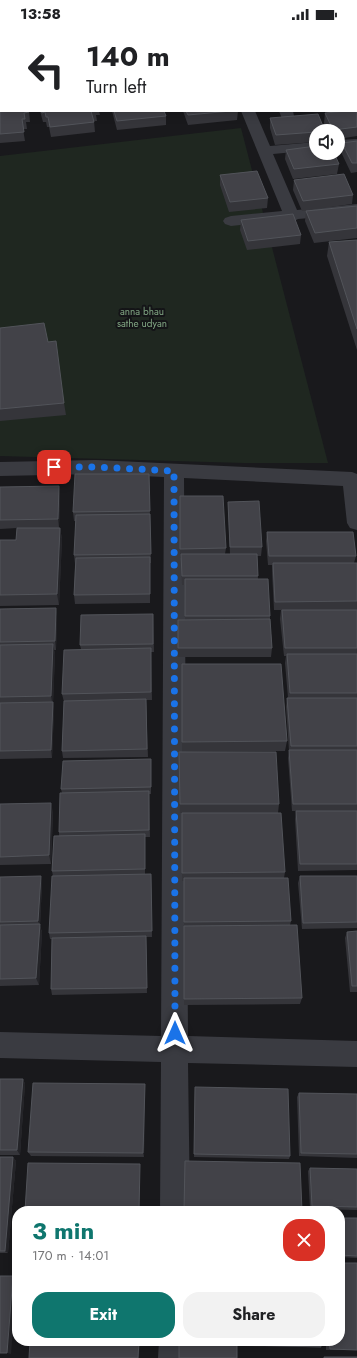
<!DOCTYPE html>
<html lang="en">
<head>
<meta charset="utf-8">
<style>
  :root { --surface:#fff; --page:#f2f2f2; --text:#202124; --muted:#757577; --accent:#0f766e }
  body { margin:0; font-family:Jost,sans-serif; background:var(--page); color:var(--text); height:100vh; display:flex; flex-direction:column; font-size:15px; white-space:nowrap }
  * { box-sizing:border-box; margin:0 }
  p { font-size:13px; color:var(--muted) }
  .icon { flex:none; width:22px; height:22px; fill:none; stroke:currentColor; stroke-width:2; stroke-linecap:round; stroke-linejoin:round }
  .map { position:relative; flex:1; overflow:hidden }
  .sheet { position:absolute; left:12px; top:1178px; width:333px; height:140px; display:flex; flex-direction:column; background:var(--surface); border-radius:16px; box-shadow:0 2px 10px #0003 }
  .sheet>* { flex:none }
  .banner { position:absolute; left:0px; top:0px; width:357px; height:84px; box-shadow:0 2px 10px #0003; background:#fff; color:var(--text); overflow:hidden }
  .buttons { position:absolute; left:309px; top:96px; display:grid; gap:8px }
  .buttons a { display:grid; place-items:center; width:36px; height:36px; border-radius:50%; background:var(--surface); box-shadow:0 2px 10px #0003; font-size:20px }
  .pin { position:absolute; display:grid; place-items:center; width:34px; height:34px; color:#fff; margin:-17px; border-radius:8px; box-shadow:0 2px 6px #0006 }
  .me { position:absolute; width:44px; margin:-22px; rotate:0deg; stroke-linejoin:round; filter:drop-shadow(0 0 3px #0008) }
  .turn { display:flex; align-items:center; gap:14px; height:84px; padding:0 20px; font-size:18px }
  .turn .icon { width:52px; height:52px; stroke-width:2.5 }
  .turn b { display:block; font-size:28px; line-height:34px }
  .round { display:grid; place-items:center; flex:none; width:42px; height:42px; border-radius:16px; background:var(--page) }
  .head { display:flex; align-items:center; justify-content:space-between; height:68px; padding:0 20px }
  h1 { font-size:24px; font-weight:700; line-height:30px; color:var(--accent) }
  .button { display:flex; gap:8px; margin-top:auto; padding:8px 20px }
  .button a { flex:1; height:46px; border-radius:16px; background:var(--accent); color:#fff; font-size:16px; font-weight:700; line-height:46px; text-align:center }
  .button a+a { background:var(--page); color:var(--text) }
  .status { display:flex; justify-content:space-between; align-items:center; height:28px; padding:0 20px; background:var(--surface); direction:ltr }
  .status svg { height:11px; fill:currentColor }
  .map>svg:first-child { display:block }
</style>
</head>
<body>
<div class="status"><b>13:58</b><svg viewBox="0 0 49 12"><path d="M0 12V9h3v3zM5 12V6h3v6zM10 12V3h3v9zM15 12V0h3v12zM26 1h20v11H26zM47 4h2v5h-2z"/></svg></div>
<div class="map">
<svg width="357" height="1330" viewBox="0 0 357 1330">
  <rect width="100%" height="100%" fill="#19191c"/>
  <path fill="#1f2720" d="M241 100 328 435H244L0 428V128Z"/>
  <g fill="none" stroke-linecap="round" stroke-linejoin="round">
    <path fill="#3a3b41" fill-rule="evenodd" d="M356 34H357V42H356Z
      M241 83H255L270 118 316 114V122L273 126 297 182 357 176V186L298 191 292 194 287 192 231 198 225 196 223 193 225 190 231 188 282 183Z
      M279 83H293L294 88 292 91 287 92 282 91Z
      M357 111V119L338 120V112Z
      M96 432 352 444 357 446V502L350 500 347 495 343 458 184 450 188 1008 357 1013V1039L188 1035 190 1183H160L161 1034 0 1030V1004L161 1008 164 449 96 446 0 448V434Z
      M159 1313H189L190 1330H158Z"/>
  </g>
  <path fill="#35353a" d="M0 0 1 1V23H0Z
    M243 0H294L295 1H244Z
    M313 0H357V28H356V1H313Z
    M1 25V59H0V26Z
    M356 44H357V79H356Z
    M0 79 29 83 30 94H26L27 101H23L25 113 0 115Z
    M357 82V108L338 111V103H327L324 95 325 85Z
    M40 83H99L100 87H96L97 93H94L95 104 51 109 49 99H47L46 94H43Z
    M112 83H164L166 88V97L117 102Z
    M183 83H238L237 92 188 97Z
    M270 90 316 103V114L275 117 270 100Z
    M357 113V144L351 145 341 124 342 115Z
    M286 122 339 136 337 146 293 151 285 131Z
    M220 147 268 170 267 180 229 184 220 157Z
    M294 152 353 167 352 176 302 183 293 162Z
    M357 178V210L314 215 305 193 306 183Z
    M241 192 301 207 300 216 247 222 240 202Z
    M357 212V322L327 228 329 214Z
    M0 300 48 314 64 375 66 387 0 393Z
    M149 446 151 535H150V575L75 576 74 567 75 536 74 527 76 493H74L73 484Z
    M0 459 60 467 59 500H60L62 511 59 577 0 578V512H16L17 500 0 501Z
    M180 468 226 520 225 526H230L228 483V474L262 519 261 528H257L258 551 270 588V591L272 620 271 629H178V592H185V557H182L181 530H180Z
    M267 504 356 528 354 535H357V842L298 843 295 791 296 783H318H292L288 730 289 723 286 679 287 670H288L285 635 286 628H284L280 591 281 582H274L272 544V537H268L266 513Z
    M56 580 57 588 56 622H54L55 626 53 674 54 682 52 730 0 731V581Z
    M153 586 154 624H151L152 672H146L148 729 63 730 62 723 64 674 62 666 81 621 80 617Z
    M182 636 287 713 285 723 182 724Z
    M179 724 279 776 278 785H211L285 844 284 850 291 893 290 897 302 970 300 976 184 977V853H182V785H180Z
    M151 739V766H149L150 809H145V846H151L152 909H146L147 965 52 967 51 961 52 911H50L49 905 53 848 52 843 59 808V804L62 765 61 761Z
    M0 776 53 784 51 836 0 837Z
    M300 848H357V900L302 901 298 855Z
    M0 849 42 855 40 898 42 904 39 957 0 958Z
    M357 903V964H350L345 910 347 904Z
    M0 1051H23L25 1056 20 1127H0Z
    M145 1056V1062L144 1129 31 1128 28 1124Z
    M195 1059 290 1128 289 1131 194 1129Z
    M299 1065 357 1066V1130L299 1128 297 1069Z
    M0 1129H13L16 1133 8 1225H0Z
    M310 1140 357 1141V1182L310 1181 308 1143Z
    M340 1190H357V1230L340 1229Z
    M357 1235V1322H326V1313H340Z
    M244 1313H320L321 1319H318L244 1318Z"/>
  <path fill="#242428" d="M59 458 60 467 59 500 58 491Z
    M60 500 62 511 59 577 57 566Z
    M56 580 57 588 56 622 55 613Z
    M53 616 55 626 53 679 51 668Z
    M53 674 54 682 52 730 51 722Z
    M51 775 53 784 51 836 49 827Z
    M41 848 42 855 40 898 42 904 39 957 36 950 40 898 38 893Z
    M23 1051 25 1056 20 1127 17 1122Z
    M145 1056V1062L144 1129 143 1125Z
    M13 1129 16 1133 8 1225 5 1223Z
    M13 1248 17 1250 11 1326 7 1325Z
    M139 1313H140L139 1330H138Z"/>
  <path fill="#424248" stroke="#52545a" d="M0 0H26V1H1V13H0Z
    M47 0H91V1H48Z
    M265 0H294L295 1H254Z
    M313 0H357V19H356V1H314Z
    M1 25V49H0V26Z
    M356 44H357V70H356Z
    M0 79H1V83H29V84L24 85 25 91H22L24 104 0 106Z
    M356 82H357V99L333 102 325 85 348 83H356Z
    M41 83H96H91L94 94 50 99 48 89H46L45 84 42 85Z
    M114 83H164L166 88 117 93Z
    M186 83H231L188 87Z
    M318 86 325 103H316V104L276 107 270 90Z
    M357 113V135H352L342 115Z
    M316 118V125H334L339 136 294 141 286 122Z
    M257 143 268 170 230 174 220 147Z
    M344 146 353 167 303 173 294 152Z
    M357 178V200L315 205 306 183Z
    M293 186 301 207 248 213 241 192Z
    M357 212V301L329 214Z
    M44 295 48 314 56 313 64 375 0 381V300Z
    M75 446H149L150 483 73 484Z
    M59 458 58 491 0 492V459Z
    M180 468H223L226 520 180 521Z
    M259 473 262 519H230L228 474Z
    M150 486 151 526 74 527 76 487Z
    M17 500H60L57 566 0 567V512H16Z
    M267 504H353L356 528H269Z
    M181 526H257L258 548H182Z
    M150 529V566L74 567 76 530Z
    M273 535H357V573L275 574Z
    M185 551H268L270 588H185Z
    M56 580 55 613 0 614V581Z
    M282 582H357V620H285Z
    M153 586V616L80 617 81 587Z
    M270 591 272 620H178V592Z
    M53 616 51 668 0 669V617Z
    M151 620V664L62 666 64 622Z
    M287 626H357V665H290Z
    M182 636H281L287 713 182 714Z
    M287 670H357V718H291Z
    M146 671 147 721 62 723 64 673Z
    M53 674 51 722 0 723V675Z
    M289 722H357V776H293Z
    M179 724H276L279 776H180Z
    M151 731V759L61 761 63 733Z
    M149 763V802L59 804 60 765Z
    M51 775 49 827 0 829V776Z
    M296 783H357V836H300Z
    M182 785H281L285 844 182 845Z
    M145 806V841L52 843 54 808Z
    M151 846 152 903 49 905 52 848Z
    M41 848 38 893 0 894V849Z
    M300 848H357V894L303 895Z
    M184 850H288L291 893 184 894Z
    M40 896 36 950 0 951V897Z
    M297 897 302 970 184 971V898Z
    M357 903V958H352L347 904Z
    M146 908 147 960 51 961 52 910Z
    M0 1051H23L17 1122H0Z
    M33 1055 145 1056 143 1125 28 1124Z
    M195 1059 288 1061 290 1128 194 1126Z
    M299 1065 357 1066V1126L301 1125Z
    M0 1129H13L5 1223H0Z
    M185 1133 300 1135 302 1183H184Z
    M28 1135 140 1136 139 1183H25Z
    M310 1140 357 1141V1179L312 1178Z
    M340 1190H357V1228L340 1227Z
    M340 1235H357V1322L330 1321 329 1313H340Z
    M0 1248H13L7 1325H0Z
    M30 1313H139L138 1330H29Z
    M179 1313H237V1330H179Z
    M245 1313H320L321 1319 245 1317Z
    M324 1329H357V1330H324Z"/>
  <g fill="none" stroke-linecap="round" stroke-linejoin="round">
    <path stroke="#1a73e8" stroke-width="7" stroke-dasharray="0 12.6" d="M54 439H96L174 443 175 1005"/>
  </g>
  <g text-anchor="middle" stroke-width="4" stroke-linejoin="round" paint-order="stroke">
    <g font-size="10" fill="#82a784" stroke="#141417">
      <text x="142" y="287">anna bhau<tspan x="142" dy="12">sathe udyan</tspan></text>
    </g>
  </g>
</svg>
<div class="buttons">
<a><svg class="icon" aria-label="sound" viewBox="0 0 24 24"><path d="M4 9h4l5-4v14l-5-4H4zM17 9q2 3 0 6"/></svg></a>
</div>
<div class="pin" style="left:54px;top:439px;background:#d93025"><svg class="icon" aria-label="arrive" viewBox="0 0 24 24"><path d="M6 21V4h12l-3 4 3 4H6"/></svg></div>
<svg class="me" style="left:175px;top:1005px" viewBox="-20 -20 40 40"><path d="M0-17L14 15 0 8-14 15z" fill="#1a73e8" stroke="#fff" stroke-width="4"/></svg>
<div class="banner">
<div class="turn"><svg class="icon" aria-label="left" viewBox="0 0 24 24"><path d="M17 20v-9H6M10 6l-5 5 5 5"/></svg><div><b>140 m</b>Turn left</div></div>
</div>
<section class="sheet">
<div class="head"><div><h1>3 min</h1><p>170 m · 14:01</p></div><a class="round" style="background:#d93025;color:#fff"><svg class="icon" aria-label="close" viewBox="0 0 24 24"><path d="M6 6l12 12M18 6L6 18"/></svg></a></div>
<div class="button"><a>Exit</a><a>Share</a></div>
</section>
</div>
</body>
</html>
